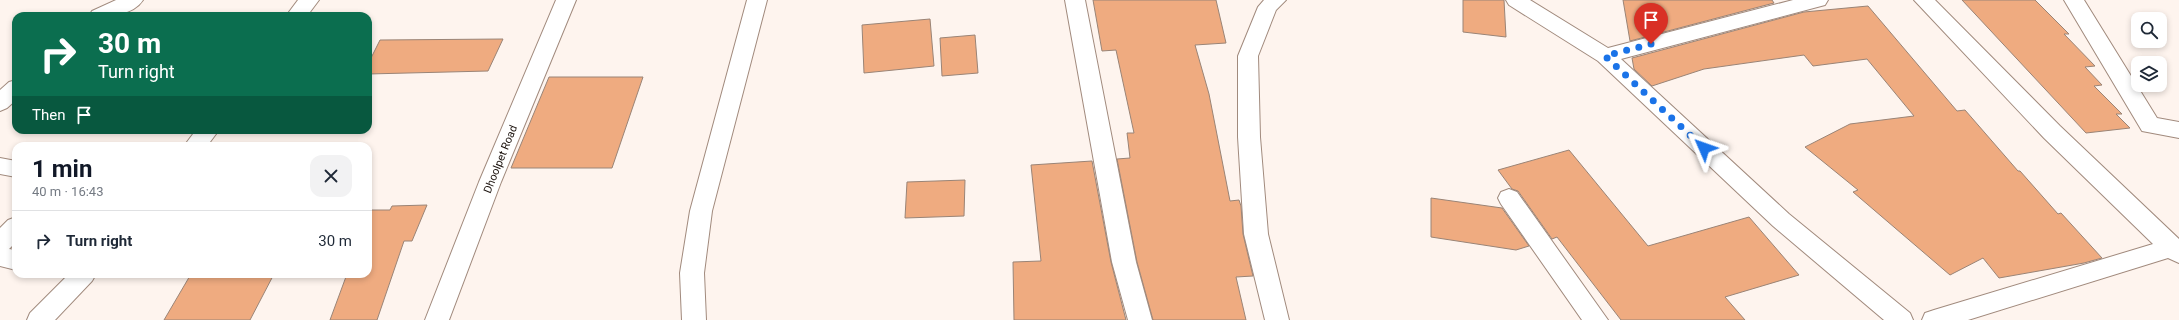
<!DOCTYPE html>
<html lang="en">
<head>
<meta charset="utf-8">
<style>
  :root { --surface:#fff; --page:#f2f2f3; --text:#1f2937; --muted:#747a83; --line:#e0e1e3; --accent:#111827 }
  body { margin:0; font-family:Roboto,sans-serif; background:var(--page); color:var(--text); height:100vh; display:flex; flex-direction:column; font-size:15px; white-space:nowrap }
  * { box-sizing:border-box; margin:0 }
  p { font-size:13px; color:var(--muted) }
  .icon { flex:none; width:22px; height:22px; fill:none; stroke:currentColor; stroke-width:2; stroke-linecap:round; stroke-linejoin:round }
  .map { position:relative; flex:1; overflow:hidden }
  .sheet { position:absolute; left:12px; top:142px; width:360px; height:136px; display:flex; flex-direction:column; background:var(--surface); border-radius:12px; box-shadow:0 2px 6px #0003 }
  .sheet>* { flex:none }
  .guide { position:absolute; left:12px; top:12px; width:360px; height:122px; border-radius:12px; box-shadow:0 2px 6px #0003; background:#0b6e4f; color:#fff; overflow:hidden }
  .buttons { position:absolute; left:2131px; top:12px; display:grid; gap:8px }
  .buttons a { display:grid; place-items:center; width:36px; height:36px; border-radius:8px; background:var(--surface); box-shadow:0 2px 6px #0003; font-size:20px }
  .pin { position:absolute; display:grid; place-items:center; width:34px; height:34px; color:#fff; margin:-41px -17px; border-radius:50% 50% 50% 0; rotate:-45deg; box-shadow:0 0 4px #0007 }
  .pin .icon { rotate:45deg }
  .me { position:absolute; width:44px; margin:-22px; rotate:313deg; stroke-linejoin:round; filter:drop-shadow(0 0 3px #0008) }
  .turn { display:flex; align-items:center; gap:14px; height:84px; padding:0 20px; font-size:18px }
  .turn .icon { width:52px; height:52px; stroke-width:2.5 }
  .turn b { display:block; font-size:28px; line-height:34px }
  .then { display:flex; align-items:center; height:38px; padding:0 20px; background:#0003; gap:8px; font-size:15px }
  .round { display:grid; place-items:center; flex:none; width:42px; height:42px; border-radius:12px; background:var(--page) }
  .headline { display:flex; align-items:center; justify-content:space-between; height:68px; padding:0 20px }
  h1 { font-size:24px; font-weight:700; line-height:30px; color:var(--accent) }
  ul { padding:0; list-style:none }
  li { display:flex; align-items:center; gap:12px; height:60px; padding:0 20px; border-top:1px solid var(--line) }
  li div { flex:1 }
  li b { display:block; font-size:15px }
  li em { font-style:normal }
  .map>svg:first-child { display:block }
</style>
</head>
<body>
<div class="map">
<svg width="2179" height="320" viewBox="0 0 2179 320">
  <rect width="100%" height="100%" fill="#fef4ee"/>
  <path fill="#efab80" stroke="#9a8476" d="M1093 0H1216L1226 43 1195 45 1209 94 1230 201 1239 200 1241 206 1243 234 1253 276 1236 277 1246 320H1153L1137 262 1117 159 1130 158 1127 133H1134L1116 50 1102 51Z
    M1463 0H1504L1506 37 1463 32Z
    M1623 0H1772L1774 3 1630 41Z
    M1962 0H2035L2069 34H2064L2095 66 2085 67 2102 85 2094 86 2122 114H2116L2130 128 2086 133Z
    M1868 6 1957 111 1965 110 2018 171H2020L2058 214 2061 213 2102 258 2084 263 1999 278 1983 258 1950 275 1853 192 1858 190 1805 147 1850 124 1914 116 1867 59 1813 66 1804 55 1704 69 1652 86 1634 69 1632 58 1804 12Z
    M930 19 934 66 864 73 862 25Z
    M975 35 978 73 942 76 940 38Z
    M503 39 488 71 368 74V64L380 40Z
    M549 77H643L612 168H511Z
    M1569 150 1648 246 1749 217 1799 275 1725 297 1745 320H1621L1557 237 1552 239 1518 191 1512 189 1498 170Z
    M1092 161 1111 262 1126 320H1014L1013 262 1041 261 1031 165Z
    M965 180 964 216 905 218 907 182Z
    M1431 198 1502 208 1529 246 1516 250 1431 237Z
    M427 205 412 241H404L377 320H330L347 274H368V210H390L392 206Z
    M191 274H274L250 320H164Z"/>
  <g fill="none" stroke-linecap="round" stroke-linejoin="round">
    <defs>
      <path id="minor" d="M116 0H143C132 17 106 16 89 16L92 11Z
        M298 0H319L307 16H286Z
        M747 0H767L712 211 704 273 706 320H682L680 273 690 211Z
        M1065 0H1085L1136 262 1152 320H1128L1112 262Z
        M1264 0H1286L1276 10 1258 56 1260 137 1268 234 1289 320H1265L1244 234 1238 137V56L1258 7Z
        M1506 0H1530L1608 48 1793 0H1828L1825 5 1621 59 1789 214 1910 313 1913 320H1884L1773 226 1598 61 1509 5Z
        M1914 0H1935L2060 126 2179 239V263L2168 258 1968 320H1922L1925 313 1934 310 2153 244 2044 138Z
        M2064 0H2084L2157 118 2179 122V138L2142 131Z
        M16 80V100L7 108 0 111V90L9 82Z
        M196 130H219L207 146H184Z
        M0 158 16 161V177L0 174Z
        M1509 189 1517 192 1608 320H1582L1501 204 1498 198 1501 192Z
        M16 217V242L9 249 16 250V270L0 266V228L8 220Z
        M69 274H96L92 281 55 320H27L30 313Z"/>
      <path id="major" d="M556 0H576L501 182 449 320H425L479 182Z"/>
    </defs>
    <use href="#minor" stroke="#a18a7d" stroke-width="2"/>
    <use href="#major" stroke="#a18a7d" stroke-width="2"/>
    <use href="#minor" fill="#fff" fill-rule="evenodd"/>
    <use href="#major" fill="#fff" fill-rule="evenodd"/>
  </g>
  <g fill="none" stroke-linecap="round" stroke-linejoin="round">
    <path stroke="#1a73e8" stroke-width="7" stroke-dasharray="0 12.6" d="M1651 44 1605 56 1704 148"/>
  </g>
  <g text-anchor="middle" stroke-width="3.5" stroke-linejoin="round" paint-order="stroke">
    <g font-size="11" fill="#1b120d" stroke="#fff">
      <text transform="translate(500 159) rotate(-68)" y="4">Dhoolpet Road</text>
    </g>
  </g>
</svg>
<div class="buttons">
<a><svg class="icon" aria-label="search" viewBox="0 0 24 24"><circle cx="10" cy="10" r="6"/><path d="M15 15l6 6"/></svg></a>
<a><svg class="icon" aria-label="layers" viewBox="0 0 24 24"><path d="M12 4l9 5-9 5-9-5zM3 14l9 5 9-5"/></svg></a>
</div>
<div class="pin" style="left:1651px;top:44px;background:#d93025"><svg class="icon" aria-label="arrive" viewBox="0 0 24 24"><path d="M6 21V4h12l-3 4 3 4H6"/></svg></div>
<svg class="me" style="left:1704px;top:148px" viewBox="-20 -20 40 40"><path d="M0-17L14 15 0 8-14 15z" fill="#1a73e8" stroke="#fff" stroke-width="4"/></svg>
<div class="guide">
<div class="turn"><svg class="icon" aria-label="right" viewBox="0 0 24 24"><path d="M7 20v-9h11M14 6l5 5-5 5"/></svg><div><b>30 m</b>Turn right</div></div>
<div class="then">Then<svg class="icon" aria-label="arrive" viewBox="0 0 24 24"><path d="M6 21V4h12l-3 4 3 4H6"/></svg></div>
</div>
<section class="sheet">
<div class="headline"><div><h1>1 min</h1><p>40 m · 16:43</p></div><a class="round"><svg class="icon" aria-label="close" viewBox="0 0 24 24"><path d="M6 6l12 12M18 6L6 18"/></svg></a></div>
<ul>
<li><svg class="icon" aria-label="right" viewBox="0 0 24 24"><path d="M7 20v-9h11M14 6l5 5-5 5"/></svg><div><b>Turn right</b></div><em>30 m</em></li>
</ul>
</section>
</div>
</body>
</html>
